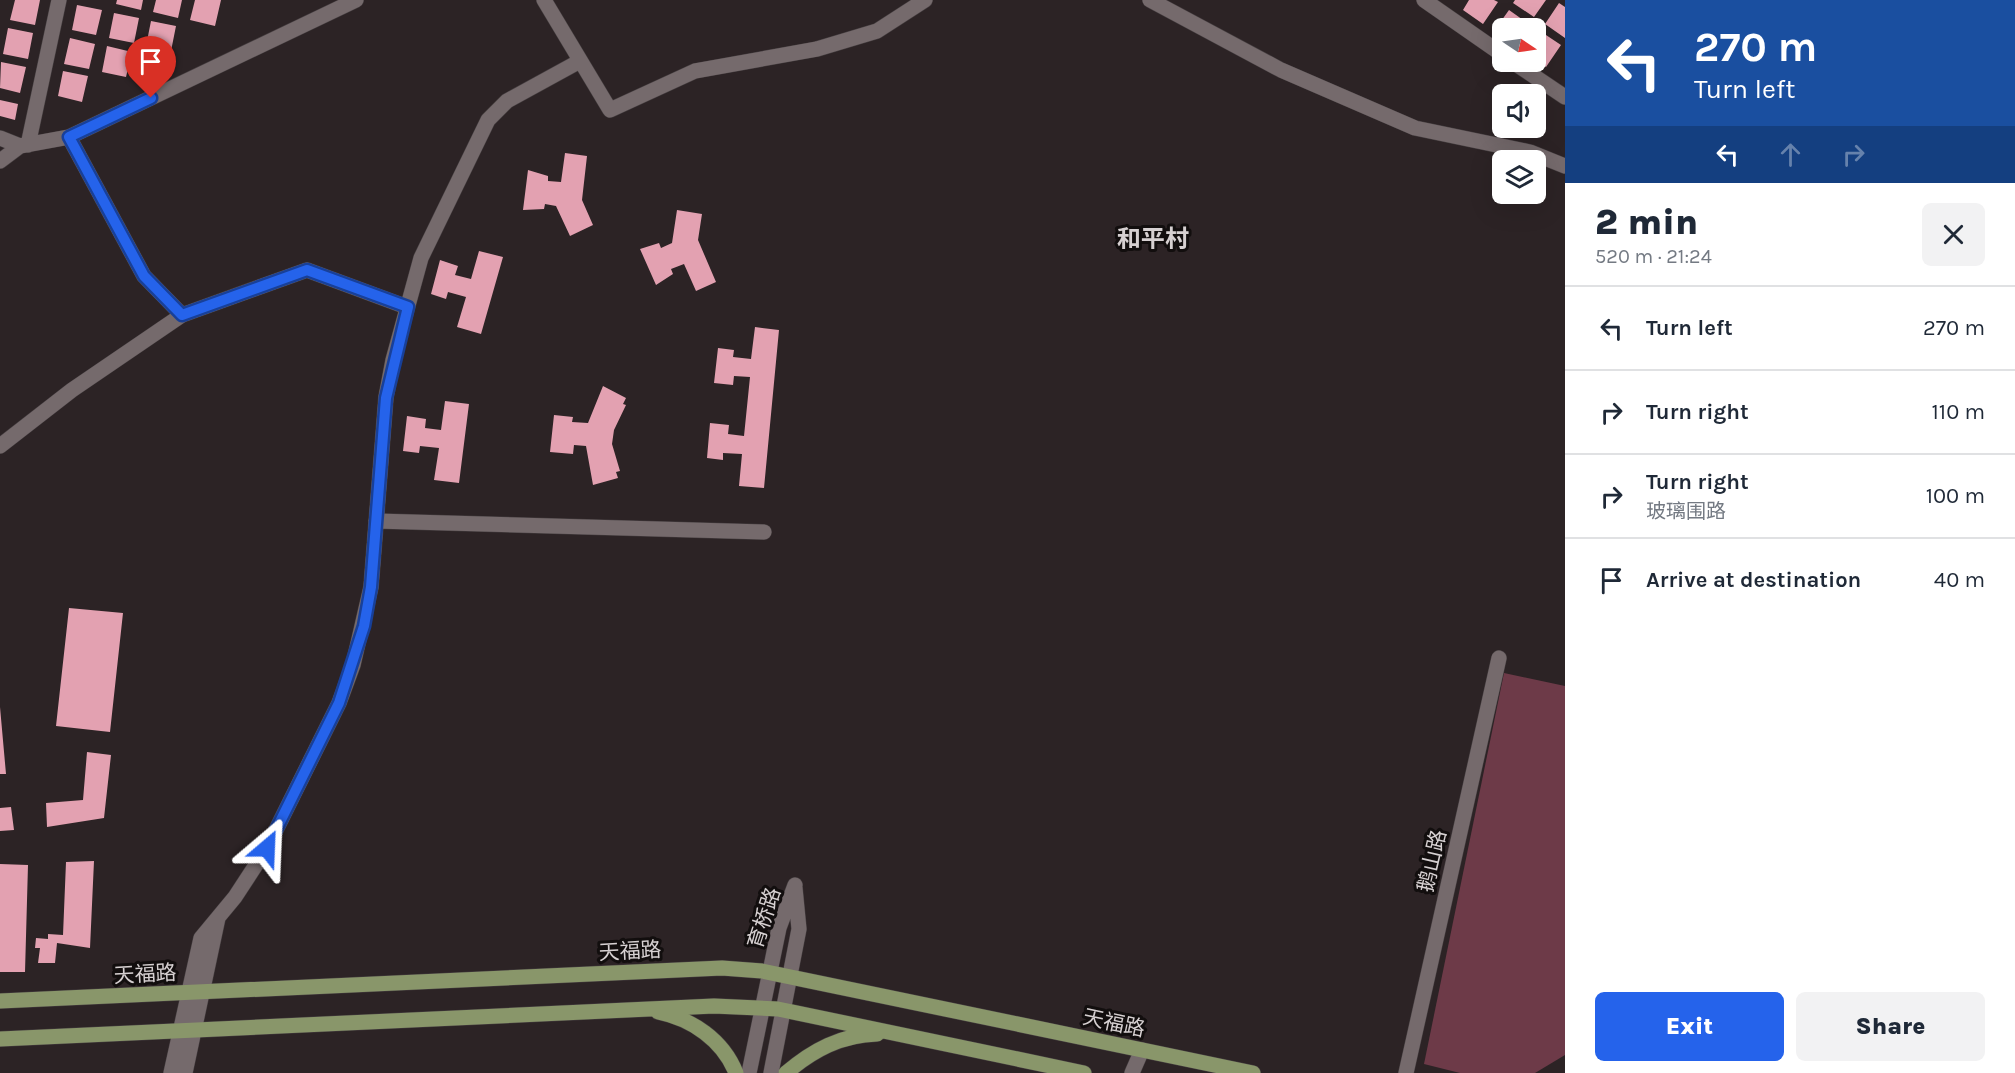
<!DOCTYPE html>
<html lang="en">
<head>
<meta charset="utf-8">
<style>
  :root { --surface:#fff; --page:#f2f2f3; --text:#1f2937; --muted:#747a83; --line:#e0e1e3; --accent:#2563eb }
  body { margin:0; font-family:Karla,"Noto Sans SC",sans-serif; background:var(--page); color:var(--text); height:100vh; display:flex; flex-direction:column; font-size:22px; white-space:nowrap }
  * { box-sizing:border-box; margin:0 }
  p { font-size:20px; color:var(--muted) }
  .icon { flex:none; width:33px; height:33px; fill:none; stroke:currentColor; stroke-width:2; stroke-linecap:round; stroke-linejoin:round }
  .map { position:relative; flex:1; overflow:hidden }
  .sheet { display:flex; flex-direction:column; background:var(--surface); width:450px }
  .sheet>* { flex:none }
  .guide { background:#1a4fa0; color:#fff; overflow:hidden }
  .needle { width:39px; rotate:103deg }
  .fabs { position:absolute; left:1492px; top:18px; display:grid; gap:12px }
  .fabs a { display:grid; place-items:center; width:54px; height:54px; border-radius:9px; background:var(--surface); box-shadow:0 6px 24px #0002; font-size:30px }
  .pin { position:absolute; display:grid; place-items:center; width:51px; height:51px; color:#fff; margin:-62px -26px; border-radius:50% 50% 50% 0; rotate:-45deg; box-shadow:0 0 6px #0007 }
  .pin .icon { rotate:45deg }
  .me { position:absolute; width:66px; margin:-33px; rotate:26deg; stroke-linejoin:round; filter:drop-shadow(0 0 4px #0008) }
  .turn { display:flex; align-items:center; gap:21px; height:126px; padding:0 30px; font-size:27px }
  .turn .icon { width:78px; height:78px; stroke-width:2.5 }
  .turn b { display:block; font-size:42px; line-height:51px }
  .lanes { display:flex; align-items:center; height:57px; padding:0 30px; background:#0003; justify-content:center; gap:30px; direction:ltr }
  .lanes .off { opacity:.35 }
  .round { display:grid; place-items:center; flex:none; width:63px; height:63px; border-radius:9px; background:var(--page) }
  .head { display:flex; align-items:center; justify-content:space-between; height:102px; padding:0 30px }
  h1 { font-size:36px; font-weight:800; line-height:45px }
  .primary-button { display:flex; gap:12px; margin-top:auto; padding:12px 30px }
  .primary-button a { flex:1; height:69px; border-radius:9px; background:var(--accent); color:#fff; font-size:24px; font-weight:800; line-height:69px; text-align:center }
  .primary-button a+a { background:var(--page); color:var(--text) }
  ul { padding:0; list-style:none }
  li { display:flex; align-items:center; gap:18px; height:84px; padding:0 30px; border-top:2px solid var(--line) }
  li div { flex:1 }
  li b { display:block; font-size:22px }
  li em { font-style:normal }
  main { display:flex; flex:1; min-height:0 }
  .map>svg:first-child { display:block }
</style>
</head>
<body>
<main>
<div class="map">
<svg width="1565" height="1073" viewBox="0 0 1565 1073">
  <rect width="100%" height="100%" fill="#2c2325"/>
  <path fill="#6d3a48" d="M1504 673 1565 686V1055L1535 1073H1460L1424 1064Z"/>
  <path fill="#e3a1b1" d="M15 0H40L35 25 10 20Z
    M117 0H143L141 10 116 4Z
    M156 0H182L178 18 153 12Z
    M195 0H221L215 26 190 20Z
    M1469 0H1494L1498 2 1483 24 1463 10Z
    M1515 0H1546L1534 17 1513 3Z
    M1559 3 1565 7V38L1545 24Z
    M77 5 102 10 96 35 72 30Z
    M1509 10 1529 24 1526 28H1503V37L1494 31Z
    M114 13 139 18 134 43 109 38Z
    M151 21 176 26 171 51 146 46Z
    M8 28 33 33 28 59 3 54Z
    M1540 31 1561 45 1546 67 1536 60V37Z
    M70 38 95 44 89 69 64 64Z
    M107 46 132 52 126 77 102 72Z
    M1 62 26 67 20 93 0 88Z
    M63 71 88 76 82 102 58 96Z
    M0 100 18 104 15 120 0 116Z
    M565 153 587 156 582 200 593 225 570 236 556 206 545 204 544 209 523 210 528 170 548 176V181L561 182Z
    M677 210 702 214 698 240 716 282 696 291 684 264 671 269 673 274 656 285 640 249 659 243 661 248 672 243Z
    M479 251 503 257 481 334 457 327 466 297 448 292 446 299 431 294 440 260 458 266 455 275 471 279Z
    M755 327 779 330 764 488 739 486 742 454 723 453V460L707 458 710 423 729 425 728 434 744 436 750 377 734 376 733 385 714 383 718 348 734 350 733 357 751 359Z
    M603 386 626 398 623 404 626 405 614 430 612 444 620 471 616 472 618 478 593 485 586 446 574 445 573 454 550 452 554 415 573 417 572 422 588 423Z
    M445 401 469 404 459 483 434 480 439 448 420 446 419 453 403 451 407 416 426 419 425 428 441 430Z
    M69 608 123 613 110 732 56 726Z
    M0 707 6 774H0Z
    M87 752 111 755 104 818 47 827 46 803 83 800Z
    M11 807 14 830 0 831V808Z
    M94 861 90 948 57 943 55 963H38L40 948H35L36 938 48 939V934L63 935 66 862Z
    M0 864 28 865 25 972H0Z"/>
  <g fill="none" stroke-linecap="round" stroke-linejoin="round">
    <defs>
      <path id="minor" d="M544 0 610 110 695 71 817 49 877 31 925 0
        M1150 0 1281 70 1415 128 1530 152 1565 166
        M1424 0 1503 55
        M1513 62 1565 97
        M69 137 144 276 182 315 307 270 407 307
        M0 138 20 146
        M28 145 59 0
        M0 161 20 146 69 137 356 0
        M0 446 72 390 182 315
        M376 521 764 532
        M171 1073 201 938 235 897 267 848 339 703 353 665 371 587 386 397 393 360 421 258 488 120 507 101 580 61
        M185 1073 218 918
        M749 1073 779 928 795 885
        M771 1073 799 929 795 888
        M1132 1073 1142 1050
        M1406 1073 1499 658"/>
      <path id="major" d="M0 1001 722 968 762 971 1253 1073
        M658 1012C692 1019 723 1040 736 1073
        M0 1039 714 1006 778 1009 1084 1073
        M786 1073C813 1050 841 1035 877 1034"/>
    </defs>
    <use href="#minor" stroke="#463f41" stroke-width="16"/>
    <use href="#major" stroke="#463f41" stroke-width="16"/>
    <use href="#minor" stroke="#756a6c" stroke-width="15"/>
    <use href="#major" stroke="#89966a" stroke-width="15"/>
  </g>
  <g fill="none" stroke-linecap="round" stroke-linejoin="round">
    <defs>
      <path id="route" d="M151 98 69 137 144 276 182 315 307 270 408 307 386 398 371 587 364 626 339 703 267 848"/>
    </defs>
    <use href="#route" stroke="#184099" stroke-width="15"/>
    <use href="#route" stroke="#2563eb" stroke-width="10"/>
  </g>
  <g text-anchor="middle" stroke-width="6" stroke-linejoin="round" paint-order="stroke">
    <g font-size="21" fill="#d6d0d1" stroke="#120e0e">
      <text transform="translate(1432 861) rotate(-77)" y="7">鹅山路</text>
      <text transform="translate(764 918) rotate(-72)" y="7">育桥路</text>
      <text transform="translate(630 951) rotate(-3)" y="7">天福路</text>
      <text transform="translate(145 974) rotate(-3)" y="7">天福路</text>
      <text transform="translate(1114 1023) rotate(12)" y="7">天福路</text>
    </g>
    <g font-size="24" font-weight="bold" fill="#d6d0d1" stroke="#120e0e">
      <text x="1153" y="247">和平村</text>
    </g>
  </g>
</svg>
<div class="fabs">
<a><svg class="needle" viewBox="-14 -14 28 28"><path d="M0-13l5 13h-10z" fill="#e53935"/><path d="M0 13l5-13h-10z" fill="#747a83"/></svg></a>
<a><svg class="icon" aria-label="sound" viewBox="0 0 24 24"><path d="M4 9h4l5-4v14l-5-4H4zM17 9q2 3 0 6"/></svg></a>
<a><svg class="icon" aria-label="layers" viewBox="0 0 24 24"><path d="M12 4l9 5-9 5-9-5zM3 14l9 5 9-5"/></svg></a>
</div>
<div class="pin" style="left:151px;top:98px;background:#d93025"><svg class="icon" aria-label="arrive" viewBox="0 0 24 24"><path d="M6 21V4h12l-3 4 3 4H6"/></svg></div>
<svg class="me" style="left:267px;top:848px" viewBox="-20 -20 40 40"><path d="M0-17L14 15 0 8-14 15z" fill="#2563eb" stroke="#fff" stroke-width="4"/></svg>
</div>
<section class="sheet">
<div class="guide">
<div class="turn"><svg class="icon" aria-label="left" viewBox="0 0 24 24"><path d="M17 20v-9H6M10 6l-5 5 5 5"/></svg><div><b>270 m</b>Turn left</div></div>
<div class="lanes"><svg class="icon" aria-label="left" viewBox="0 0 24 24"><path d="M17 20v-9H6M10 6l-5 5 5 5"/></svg><svg class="icon off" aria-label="ahead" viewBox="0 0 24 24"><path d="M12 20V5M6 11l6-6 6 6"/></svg><svg class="icon off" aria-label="right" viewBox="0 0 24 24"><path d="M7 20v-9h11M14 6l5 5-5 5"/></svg></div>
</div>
<div class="head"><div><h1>2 min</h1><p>520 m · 21:24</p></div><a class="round"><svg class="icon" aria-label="close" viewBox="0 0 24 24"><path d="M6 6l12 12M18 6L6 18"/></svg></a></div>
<ul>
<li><svg class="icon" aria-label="left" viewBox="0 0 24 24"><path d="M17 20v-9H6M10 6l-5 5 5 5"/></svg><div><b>Turn left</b></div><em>270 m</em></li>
<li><svg class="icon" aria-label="right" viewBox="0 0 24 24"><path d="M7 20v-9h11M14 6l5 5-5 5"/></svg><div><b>Turn right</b></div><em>110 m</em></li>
<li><svg class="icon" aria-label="right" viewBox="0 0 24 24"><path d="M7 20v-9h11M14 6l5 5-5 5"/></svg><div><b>Turn right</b><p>玻璃围路</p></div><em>100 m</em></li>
<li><svg class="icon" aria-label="arrive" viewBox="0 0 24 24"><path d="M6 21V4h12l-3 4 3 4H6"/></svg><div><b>Arrive at destination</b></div><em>40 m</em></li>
</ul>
<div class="primary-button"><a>Exit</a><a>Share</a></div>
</section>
</main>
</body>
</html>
